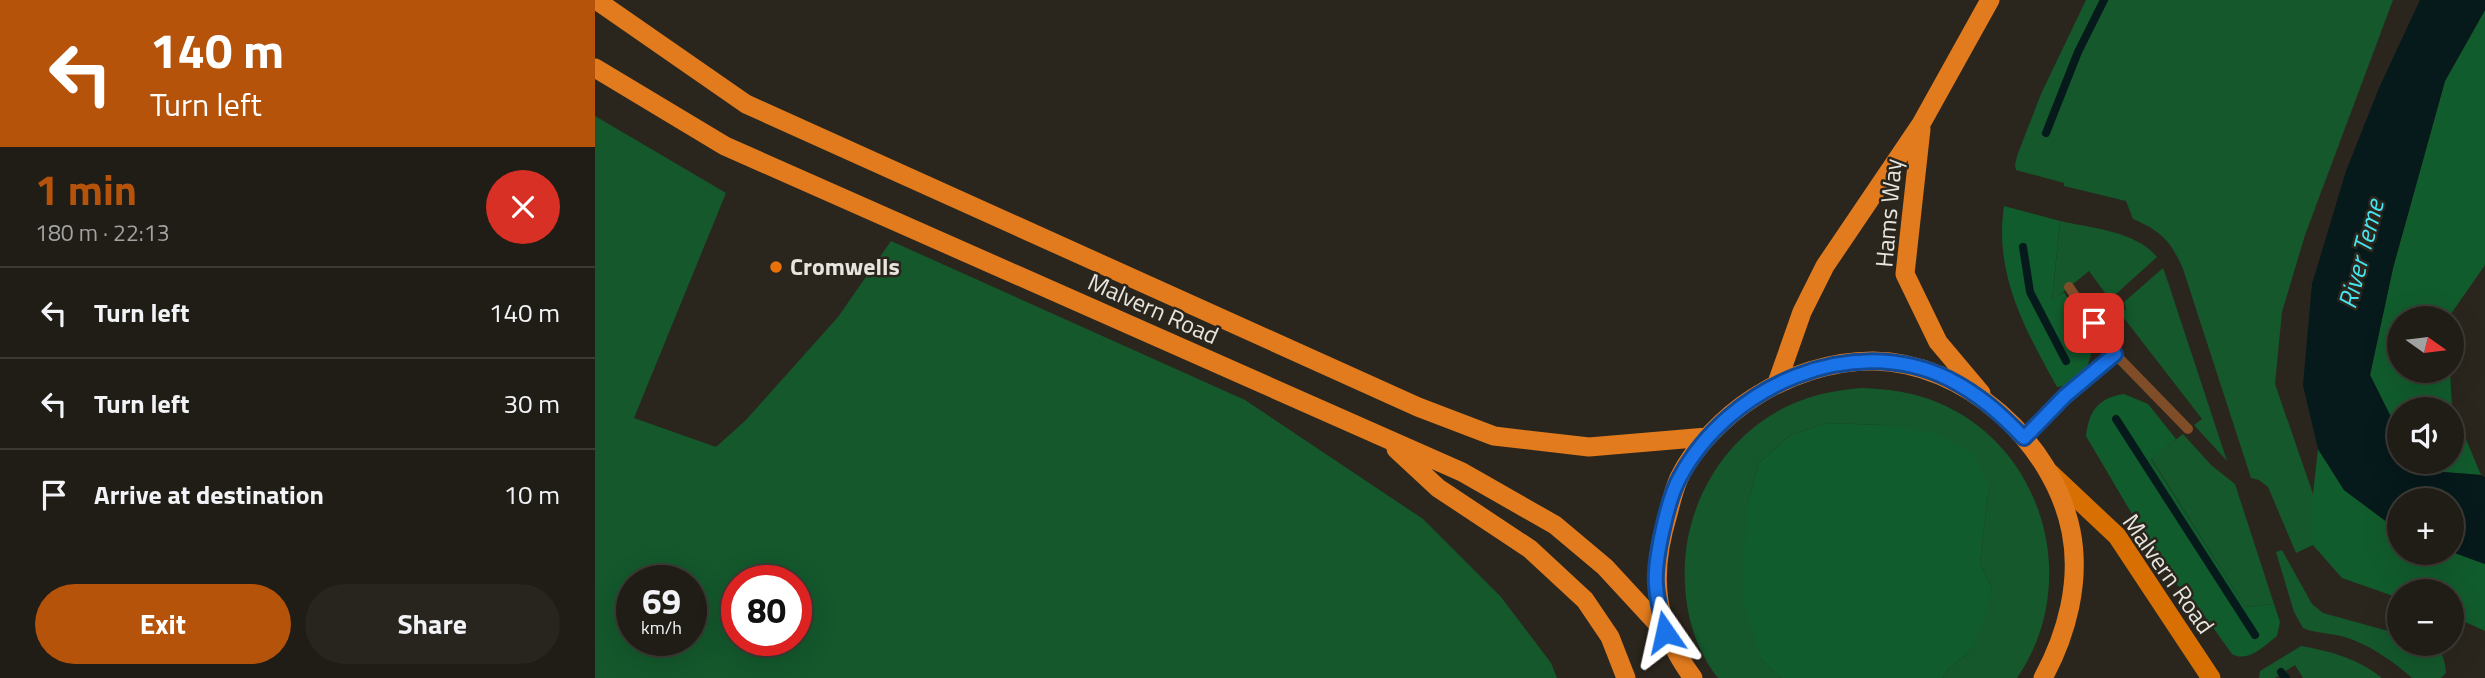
<!DOCTYPE html>
<html lang="en">
<head>
<meta charset="utf-8">
<style>
  :root { --surface:#201c16; --page:#28251f; --text:#f1f3f6; --muted:#a2a1a1; --line:#3d3a35; --accent:#b45309 }
  body { margin:0; font-family:"Titillium Web",sans-serif; background:var(--page); color:var(--text); height:100vh; display:flex; flex-direction:column; font-size:26px; white-space:nowrap }
  * { box-sizing:border-box; margin:0 }
  p { font-size:23px; color:var(--muted) }
  .icon { flex:none; width:38px; height:38px; fill:none; stroke:currentColor; stroke-width:2; stroke-linecap:round; stroke-linejoin:round }
  .map { position:relative; flex:1; overflow:hidden }
  .panel { display:flex; flex-direction:column; background:var(--surface); width:595px }
  .panel>* { flex:none }
  .hud { background:#b45309; color:#fff; overflow:hidden }
  .needle { width:46px; rotate:104deg }
  .fabs { position:absolute; left:1792px; top:306px; display:grid; gap:14px }
  .fabs a { display:grid; place-items:center; width:77px; height:77px; border-radius:50%; background:var(--surface); box-shadow:0 7px 28px #0002,0 0 0 2px var(--line); font-size:35px }
  .speed { position:absolute; left:21px; top:565px; display:flex; gap:14px; font-size:35px; font-weight:700; text-align:center }
  .speed>* { display:grid; place-content:center; width:91px; height:91px; border-radius:50%; background:var(--surface); box-shadow:0 7px 28px #0002,0 0 0 2px var(--line); line-height:1 }
  .speed small { font-size:18px; font-weight:400 }
  .speed .limit { border:10px solid #d22; background:#fff; color:#111 }
  .pin { position:absolute; display:grid; place-items:center; width:60px; height:60px; color:#fff; margin:-30px; border-radius:14px; box-shadow:0 4px 10px #0006 }
  .me { position:absolute; width:77px; margin:-38px; rotate:349deg; stroke-linejoin:round; filter:drop-shadow(0 0 5px #0008) }
  .turn { display:flex; align-items:center; gap:24px; height:147px; padding:0 35px; font-size:32px }
  .turn .icon { width:91px; height:91px; stroke-width:2.5 }
  .turn b { display:block; font-size:49px; line-height:60px }
  .round { display:grid; place-items:center; flex:none; width:74px; height:74px; border-radius:37px; background:var(--page) }
  .head { display:flex; align-items:center; justify-content:space-between; height:119px; padding:0 35px }
  h1 { font-size:42px; font-weight:700; line-height:52px; color:var(--accent) }
  .button { display:flex; gap:14px; margin-top:auto; padding:14px 35px }
  .button a { flex:1; height:80px; border-radius:42px; background:var(--accent); color:#fff; font-size:28px; font-weight:700; line-height:80px; text-align:center }
  .button a+a { background:var(--page); color:var(--text) }
  ul { padding:0; list-style:none }
  li { display:flex; align-items:center; gap:21px; height:91px; padding:0 35px; border-top:2px solid var(--line) }
  li div { flex:1 }
  li b { display:block; font-size:26px }
  li em { font-style:normal }
  main { display:flex; flex:1; min-height:0 }
  .map>svg:first-child { display:block }
</style>
</head>
<body>
<main>
<section class="panel">
<div class="hud">
<div class="turn"><svg class="icon" aria-label="left" viewBox="0 0 24 24"><path d="M17 20v-9H6M10 6l-5 5 5 5"/></svg><div><b>140 m</b>Turn left</div></div>
</div>
<div class="head"><div><h1>1 min</h1><p>180 m · 22:13</p></div><a class="round" style="background:#d93025;color:#fff"><svg class="icon" aria-label="close" viewBox="0 0 24 24"><path d="M6 6l12 12M18 6L6 18"/></svg></a></div>
<ul>
<li><svg class="icon" aria-label="left" viewBox="0 0 24 24"><path d="M17 20v-9H6M10 6l-5 5 5 5"/></svg><div><b>Turn left</b></div><em>140 m</em></li>
<li><svg class="icon" aria-label="left" viewBox="0 0 24 24"><path d="M17 20v-9H6M10 6l-5 5 5 5"/></svg><div><b>Turn left</b></div><em>30 m</em></li>
<li><svg class="icon" aria-label="arrive" viewBox="0 0 24 24"><path d="M6 21V4h12l-3 4 3 4H6"/></svg><div><b>Arrive at destination</b></div><em>10 m</em></li>
</ul>
<div class="button"><a>Exit</a><a>Share</a></div>
</section>
<div class="map">
<svg width="1890" height="678" viewBox="0 0 1890 678">
  <rect width="100%" height="100%" fill="#2b261d"/>
  <path fill="#14582c" fill-rule="evenodd" d="M1491 0H1798L1710 235 1687 312 1680 384 1718 494V545L1701 553 1673 487 1664 480 1656 478 1588 269C1576 241 1566 231 1538 219L1531 201 1469 186V183L1421 170 1420 165 1422 156 1446 94Z
    M0 116 131 193 39 418 121 447 151 420 243 317 296 241 650 400 828 519 906 597 956 663 962 678H0ZM37 581H96V640H37ZM142 581H201V640H142Z
    M1465 221C1496 228 1541 231 1562 257L1521 294 1513 297 1494 271 1457 301Z
    M1568 268 1572 279 1632 461 1599 425 1607 419 1525 313 1531 309 1529 302Z
    M1266 388C1293 389 1319 392 1344 403 1450 448 1487 584 1422 678H1348L1354 668 1375 652 1397 589 1385 563 1394 486 1287 425 1231 423 1195 435 1163 464 1154 499 1166 659 1186 678H1123C1102 652 1091 616 1090 584 1085 503 1135 423 1213 398 1230 392 1248 390 1266 388Z
    M1588 434 1616 465 1640 484 1679 604 1650 607 1556 458Z
    M1687 550 1717 604 1728 613 1804 634V644H1839C1848 652 1850 661 1851 673L1846 678H1817C1797 660 1772 643 1746 636 1733 633 1720 633 1708 628L1699 612 1681 552Z
    M1706 646C1735 651 1764 659 1787 678H1708L1700 665 1680 678H1664L1665 671Z"/>
  <path fill="#115c2d" d="M1890 10V265L1853 318H1804V371H1855L1857 406 1886 475 1823 470 1819 462H1857V410H1804V433L1775 375 1798 268 1850 81Z
    M1409 206 1465 221 1457 300 1469 292C1484 319 1511 345 1486 375 1479 382 1472 386 1462 387 1430 329 1399 275 1409 206Z
    M1529 394 1553 404 1581 439 1556 459 1650 607 1679 604 1685 622 1682 636C1669 646 1653 663 1637 654L1604 608 1573 575 1491 436C1494 411 1503 398 1529 394Z
    M1231 423 1287 425 1340 433 1380 455 1394 486 1385 563 1397 589 1388 624 1375 652 1354 668 1348 678H1186L1166 659 1148 599 1149 551 1154 499 1163 464 1195 435Z
    M1723 449 1749 490 1804 531V553L1857 552 1890 564V631L1857 616V592H1804V598L1747 578 1718 545V494Z"/>
  <path fill="#06191b" d="M1825 0H1890V10L1850 81 1798 268 1775 375 1804 433V462H1819L1823 470 1886 475 1890 477V564L1857 552V500H1804V531L1749 490 1723 449 1708 385 1717 284 1751 171 1784 88Z"/>
  <g fill="none" stroke-linecap="round" stroke-linejoin="round">
    <path stroke="#06191b" stroke-width="8" d="M1451 133 1483 52 1509 0
      M1428 247 1435 292 1471 361
      M1521 419 1660 635
      M1686 672 1691 678"/>
    <path stroke="#804d29" stroke-width="10" d="M1474 287 1520 354
      M1429 438 1470 396 1520 354 1593 429"/>
    <path stroke="#d86f03" stroke-width="19" d="M1455 473 1522 536 1616 678"/>
    <path stroke="#e27b1e" stroke-width="19" d="M1 0 151 104 823 407 899 436 994 447 1112 437
      M0 68 130 146 867 472 960 525 1010 567 1070 632
      M1326 129 1310 274 1343 342 1386 393
      M1182 383 1207 312 1230 266 1326 124 1395 0
      M801 449 843 488 935 549 990 600 1015 637 1031 678
      M1098 678C1059 625 1054 576 1073 514 1076 502 1079 489 1084 478 1098 448 1130 416 1158 398 1193 375 1236 361 1278 361 1370 362 1458 442 1476 531 1486 581 1472 634 1448 678"/>
  </g>
  <g fill="none" stroke-linecap="round" stroke-linejoin="round">
    <defs>
      <path id="route" d="M1070 632C1067 617 1062 601 1061 585 1059 560 1073 498 1085 477 1134 386 1257 331 1354 379 1385 395 1406 414 1429 438L1470 396 1520 354 1499 323"/>
    </defs>
    <use href="#route" stroke="#114b97" stroke-width="18"/>
    <use href="#route" stroke="#1a73e8" stroke-width="12"/>
  </g>
  <circle fill="#e8710a" stroke="#2b261d" stroke-width="2.5" cx="181" cy="267" r="7"/>
  <g text-anchor="middle" stroke-width="5" stroke-linejoin="round" paint-order="stroke">
    <g font-size="24" fill="#e8e5df" stroke="#2b261d">
      <text transform="translate(1294 213) rotate(-85)" y="8">Hams Way</text>
      <text transform="translate(558 309) rotate(24)" y="8">Malvern Road</text>
      <text transform="translate(1573 574) rotate(55)" y="8">Malvern Road</text>
    </g>
    <g font-size="24" font-weight="bold" fill="#e8e5df" stroke="#2b261d" text-anchor="start">
      <text x="195" y="275">Cromwells</text>
    </g>
    <g font-size="26" font-style="italic" fill="#47e4f0" stroke="#2b261d">
      <text transform="translate(1766 254) rotate(-75)" y="9">River Teme</text>
    </g>
  </g>
</svg>
<div class="fabs">
<a><svg class="needle" viewBox="-14 -14 28 28"><path d="M0-13l5 13h-10z" fill="#e53935"/><path d="M0 13l5-13h-10z" fill="#a2a1a1"/></svg></a>
<a><svg class="icon" aria-label="sound" viewBox="0 0 24 24"><path d="M4 9h4l5-4v14l-5-4H4zM17 9q2 3 0 6"/></svg></a>
<a>+</a>
<a>−</a>
</div>
<div class="speed"><div>69<small>km/h</small></div><div class="limit">80</div></div>
<div class="pin" style="left:1499px;top:323px;background:#d93025"><svg class="icon" aria-label="arrive" viewBox="0 0 24 24"><path d="M6 21V4h12l-3 4 3 4H6"/></svg></div>
<svg class="me" style="left:1070px;top:632px" viewBox="-20 -20 40 40"><path d="M0-17L14 15 0 8-14 15z" fill="#1a73e8" stroke="#fff" stroke-width="4"/></svg>
</div>
</main>
</body>
</html>
